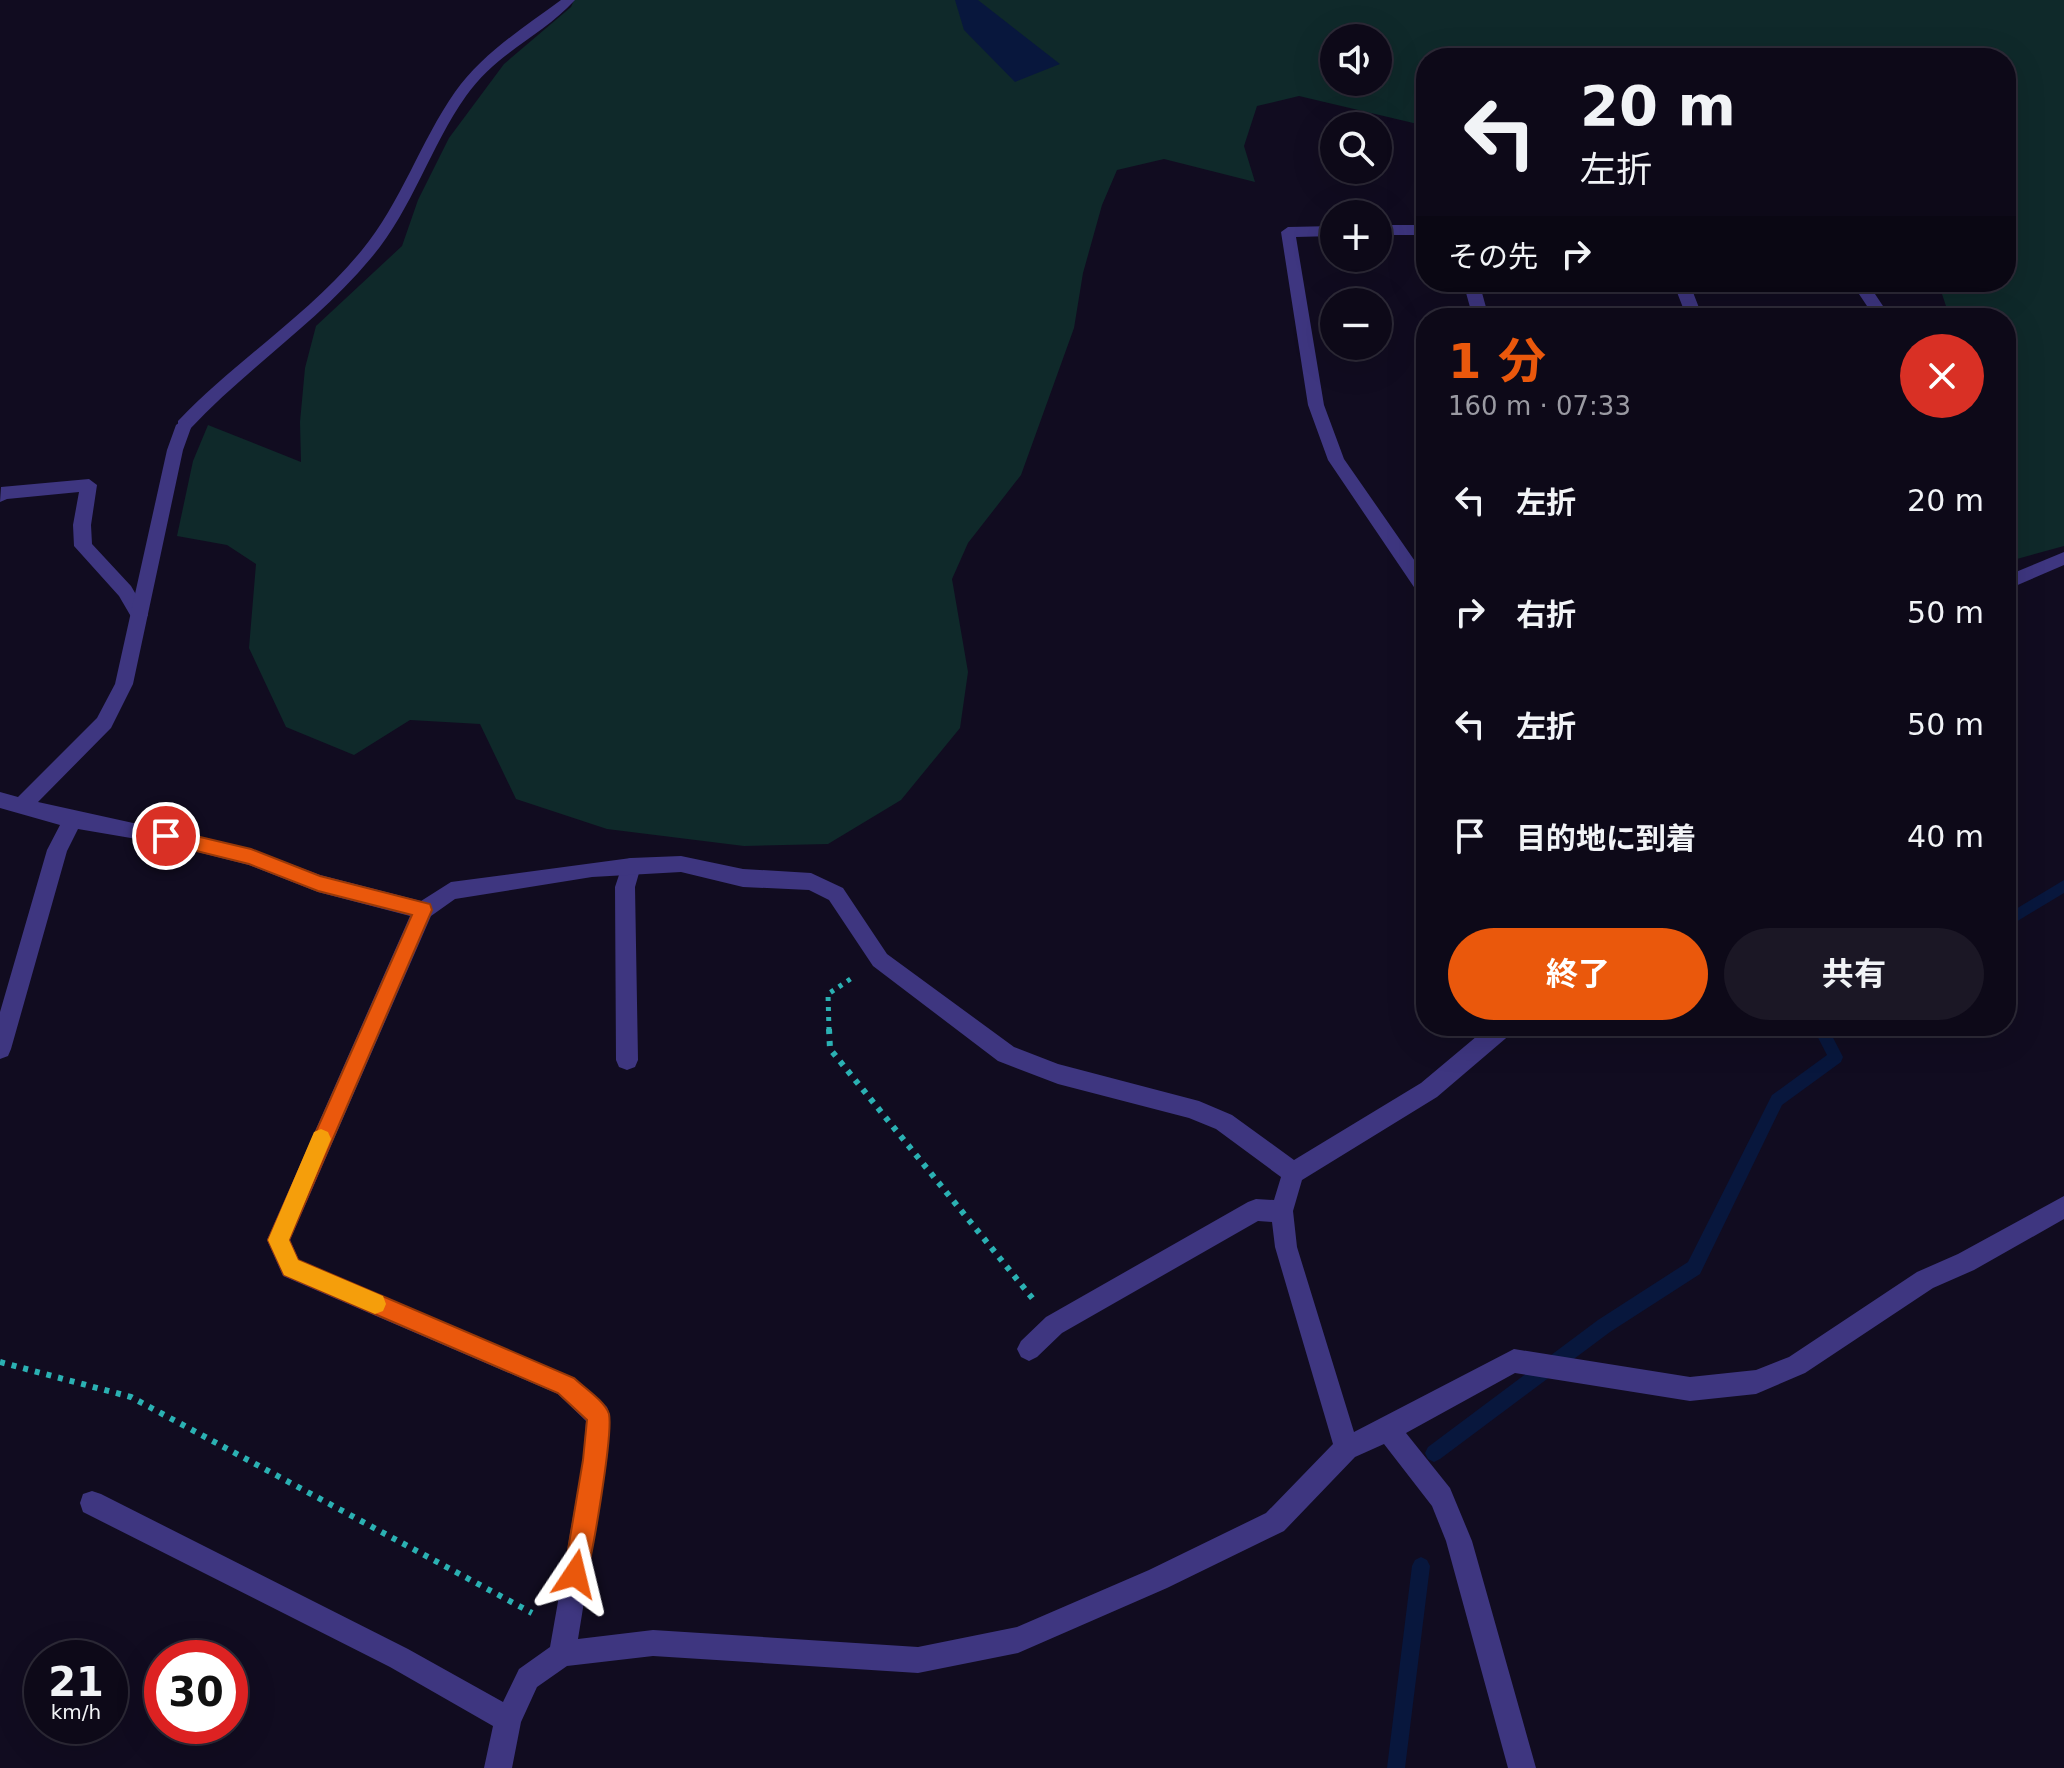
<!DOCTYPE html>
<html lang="ja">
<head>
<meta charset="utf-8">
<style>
  :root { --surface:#0d0918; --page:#1b1725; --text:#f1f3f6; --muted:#9a9aa2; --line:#2d2a37; --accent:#ea580c }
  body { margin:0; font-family:"DejaVu Sans","Noto Sans JP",sans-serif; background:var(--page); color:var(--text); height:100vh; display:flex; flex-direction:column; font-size:30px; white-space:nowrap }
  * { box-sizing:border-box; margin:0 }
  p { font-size:26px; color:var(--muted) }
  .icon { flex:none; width:44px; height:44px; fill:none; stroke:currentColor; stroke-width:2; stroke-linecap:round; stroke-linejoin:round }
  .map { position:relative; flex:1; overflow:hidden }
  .side { position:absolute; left:1416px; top:308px; width:600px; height:728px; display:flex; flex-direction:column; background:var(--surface); border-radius:32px; box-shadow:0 8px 32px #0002,0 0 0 2px var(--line) }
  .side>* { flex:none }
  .hud { position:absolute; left:1416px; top:48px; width:600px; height:244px; border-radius:32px; box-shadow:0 8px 32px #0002,0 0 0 2px var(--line); background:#0d0918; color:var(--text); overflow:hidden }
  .tools { position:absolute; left:1320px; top:24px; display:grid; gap:16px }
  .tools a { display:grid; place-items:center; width:72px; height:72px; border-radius:50%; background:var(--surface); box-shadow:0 8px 32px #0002,0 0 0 2px var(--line); font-size:40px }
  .speed { position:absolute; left:24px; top:1640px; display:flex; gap:16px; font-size:40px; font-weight:700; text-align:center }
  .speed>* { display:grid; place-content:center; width:104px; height:104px; border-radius:50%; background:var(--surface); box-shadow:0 8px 32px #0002,0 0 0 2px var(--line); line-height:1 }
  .speed small { font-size:20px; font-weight:400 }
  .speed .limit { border:12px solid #d22; background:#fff; color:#111 }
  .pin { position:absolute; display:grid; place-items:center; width:68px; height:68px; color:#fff; margin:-34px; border:4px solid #fff; border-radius:50%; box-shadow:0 2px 8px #0007 }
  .me { position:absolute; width:88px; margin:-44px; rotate:10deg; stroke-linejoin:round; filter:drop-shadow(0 0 6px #0008) }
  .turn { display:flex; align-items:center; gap:28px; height:168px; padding:0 32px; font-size:36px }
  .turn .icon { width:104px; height:104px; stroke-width:2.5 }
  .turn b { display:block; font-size:56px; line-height:68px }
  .then { display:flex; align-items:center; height:76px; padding:0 32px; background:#0003; gap:16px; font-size:30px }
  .round { display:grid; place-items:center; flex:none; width:84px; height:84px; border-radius:42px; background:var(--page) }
  .headline { display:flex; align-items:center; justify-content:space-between; height:136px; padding:0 32px }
  h1 { font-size:48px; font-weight:700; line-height:60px; color:var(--accent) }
  .button { display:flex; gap:16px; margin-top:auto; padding:16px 32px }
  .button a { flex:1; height:92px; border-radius:48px; background:var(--accent); color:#fff; font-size:32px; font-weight:700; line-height:92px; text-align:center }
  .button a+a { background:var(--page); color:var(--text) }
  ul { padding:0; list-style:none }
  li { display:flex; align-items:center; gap:24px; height:112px; padding:0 32px }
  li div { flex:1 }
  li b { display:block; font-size:30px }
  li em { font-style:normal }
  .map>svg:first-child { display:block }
</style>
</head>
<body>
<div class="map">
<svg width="2064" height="1768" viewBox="0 0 2064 1768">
  <rect width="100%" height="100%" fill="#110c20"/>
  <path fill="#0f292a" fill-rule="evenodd" d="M574 0H2064V546L2006 562V415L2008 413 2006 318H1950L1938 282H2006V58H1426V126L1299 96 1257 106 1244 146 1255 182 1164 159 1117 170 1102 205 1083 273 1074 328 1021 475 968 543 952 579 968 672 960 728 901 800 828 844 744 846 607 829 516 799 480 724 410 720 354 755 286 727 249 648 256 564 227 545 177 536 193 461 208 425 301 462 300 422 305 368 316 326 402 246 418 200 449 138 504 64 571 7ZM1334 38H1378V82H1334Z"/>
  <path fill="#08173d" d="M955 0H978L1060 64 1015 82 964 30Z"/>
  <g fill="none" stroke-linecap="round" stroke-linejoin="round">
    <path fill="#08173d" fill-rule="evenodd" d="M2064 880V893L2006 928V915Z
      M1812 1026H1827L1843 1057 1841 1062 1782 1105 1700 1274 1610 1332 1440 1459 1434 1462 1428 1459 1425 1453 1428 1447 1598 1320 1688 1262 1772 1095 1827 1055Z
      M1421 1557 1427 1560 1430 1566 1405 1768H1387L1412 1566 1415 1560Z"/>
    <path stroke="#2bb1b3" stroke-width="5" stroke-dasharray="4 6" stroke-linecap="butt" d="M829 1031 828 994 852 978"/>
    <path stroke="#2bb1b3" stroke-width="6" stroke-dasharray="5 7" stroke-linecap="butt" d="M829 1029 830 1049 1033 1299
      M0 1362 131 1397 532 1613"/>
    <path fill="#3e3680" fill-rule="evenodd" d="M561 0H575C542 36 497 52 466 96 430 147 412 210 371 258 318 322 247 368 190 429H178V421C236 360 309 315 362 250 401 203 420 142 455 92 483 53 523 28 561 0Z
      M89 479 97 485 91 525 92 544 131 586 148 615 145 620H133L119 596 74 546 73 525 79 492 7 499 0 502 1 487Z
      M631 858 638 860 641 866 635 887 638 1060 635 1067 627 1070 619 1067 616 1060 615 887 624 860Z"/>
    <path fill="#3e3680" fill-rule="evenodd" d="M1378 225H1426V235H1378Z
      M1334 226V236L1296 237 1324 405 1344 459 1426 577V598L1420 596 1328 460 1308 405 1281 232 1288 227Z
      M1463 282H1479L1489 318H1473Z
      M1673 282H1689L1703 318H1687Z
      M1851 282H1867L1891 318H1875Z
      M184 419 192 425 183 450 133 684 111 728 38 802 251 849 320 875 421 901 451 882 631 858 681 856 743 869 811 873 843 888 887 954 1014 1047 1058 1064 1199 1101 1232 1115 1294 1160 1421 1083 1489 1026H1516L1512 1033 1437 1097 1302 1180 1293 1211 1297 1247 1354 1432 1514 1349 1690 1377 1756 1370 1789 1357 1917 1272 1958 1254 2064 1196V1219L1974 1270 1933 1288 1805 1373 1756 1394 1690 1401 1515 1373 1406 1433 1450 1488 1472 1541 1536 1768H1508L1446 1541 1432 1506 1384 1444 1355 1457 1284 1531 1167 1588 1018 1653 918 1673 653 1656 567 1666 537 1687 521 1722 512 1768H484L493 1726 390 1667 83 1512 80 1503 83 1494 92 1491 101 1494 408 1649 503 1702 519 1669 550 1647 583 1460 586 1421 558 1394 283 1276 267 1240 410 916 318 892 249 865 166 844 78 829 67 851 11 1049 8 1056 0 1059V1012L47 850 60 825 0 808V792L18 797 97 718 115 684 167 450 176 425ZM681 872 743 887 809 890 829 900 873 966 998 1061 1058 1084 1189 1118 1216 1129 1281 1177 1274 1200 1256 1199 1248 1202 1046 1317 1021 1341 1017 1349 1021 1357 1029 1361 1037 1357 1062 1333 1258 1221 1272 1222 1275 1247 1333 1444 1266 1513 1149 1570 1017 1627 918 1647 653 1630 578 1639 607 1460 610 1416 607 1407 574 1378 299 1260 290 1240 431 916 455 899 592 877Z
      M2064 552V565L2006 590V576Z"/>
  </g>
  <path fill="#ea580c" stroke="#983908" stroke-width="2" d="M166 829 251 849 320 876 430 904 432 910 289 1240 298 1260 574 1378C583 1387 605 1401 609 1414 613 1434 592 1562 584 1582L575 1586 567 1582 564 1574 583 1460 587 1420 558 1393 284 1275 268 1240 412 915 318 891 249 864 160 842 157 836Z"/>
  <path fill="#f59e0b" d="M321 1129 328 1132 331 1139 289 1240 298 1260 383 1296 386 1304 383 1311 375 1314 284 1275 268 1240 314 1132Z"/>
</svg>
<div class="tools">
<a><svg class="icon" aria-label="sound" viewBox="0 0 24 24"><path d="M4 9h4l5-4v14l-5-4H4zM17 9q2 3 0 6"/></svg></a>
<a><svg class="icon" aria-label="search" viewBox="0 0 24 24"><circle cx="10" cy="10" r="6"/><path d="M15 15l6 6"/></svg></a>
<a>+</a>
<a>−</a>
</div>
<div class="speed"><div>21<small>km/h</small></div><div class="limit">30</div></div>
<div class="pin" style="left:166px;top:836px;background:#d93025"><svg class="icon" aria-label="arrive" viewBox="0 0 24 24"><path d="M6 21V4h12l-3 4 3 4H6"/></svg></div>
<svg class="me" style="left:575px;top:1574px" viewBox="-20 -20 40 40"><path d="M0-17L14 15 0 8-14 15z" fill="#ea580c" stroke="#fff" stroke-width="4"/></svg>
<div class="hud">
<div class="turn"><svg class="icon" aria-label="left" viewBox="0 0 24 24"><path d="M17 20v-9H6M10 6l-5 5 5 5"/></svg><div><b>20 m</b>左折</div></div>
<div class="then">その先<svg class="icon" aria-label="right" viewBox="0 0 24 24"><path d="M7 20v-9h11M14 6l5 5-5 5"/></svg></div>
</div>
<section class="side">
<div class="headline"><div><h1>1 分</h1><p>160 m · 07:33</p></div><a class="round" style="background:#d93025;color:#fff"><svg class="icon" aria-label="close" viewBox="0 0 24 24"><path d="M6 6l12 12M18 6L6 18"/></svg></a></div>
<ul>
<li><svg class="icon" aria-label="left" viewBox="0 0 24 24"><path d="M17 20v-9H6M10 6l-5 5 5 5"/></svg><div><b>左折</b></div><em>20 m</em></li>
<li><svg class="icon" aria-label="right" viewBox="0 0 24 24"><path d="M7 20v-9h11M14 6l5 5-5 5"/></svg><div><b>右折</b></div><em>50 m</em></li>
<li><svg class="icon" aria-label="left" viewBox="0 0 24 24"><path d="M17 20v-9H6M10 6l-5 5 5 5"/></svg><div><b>左折</b></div><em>50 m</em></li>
<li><svg class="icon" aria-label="arrive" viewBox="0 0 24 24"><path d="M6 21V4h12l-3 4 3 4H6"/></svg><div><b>目的地に到着</b></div><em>40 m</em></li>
</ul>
<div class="button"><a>終了</a><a>共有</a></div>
</section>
</div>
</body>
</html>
